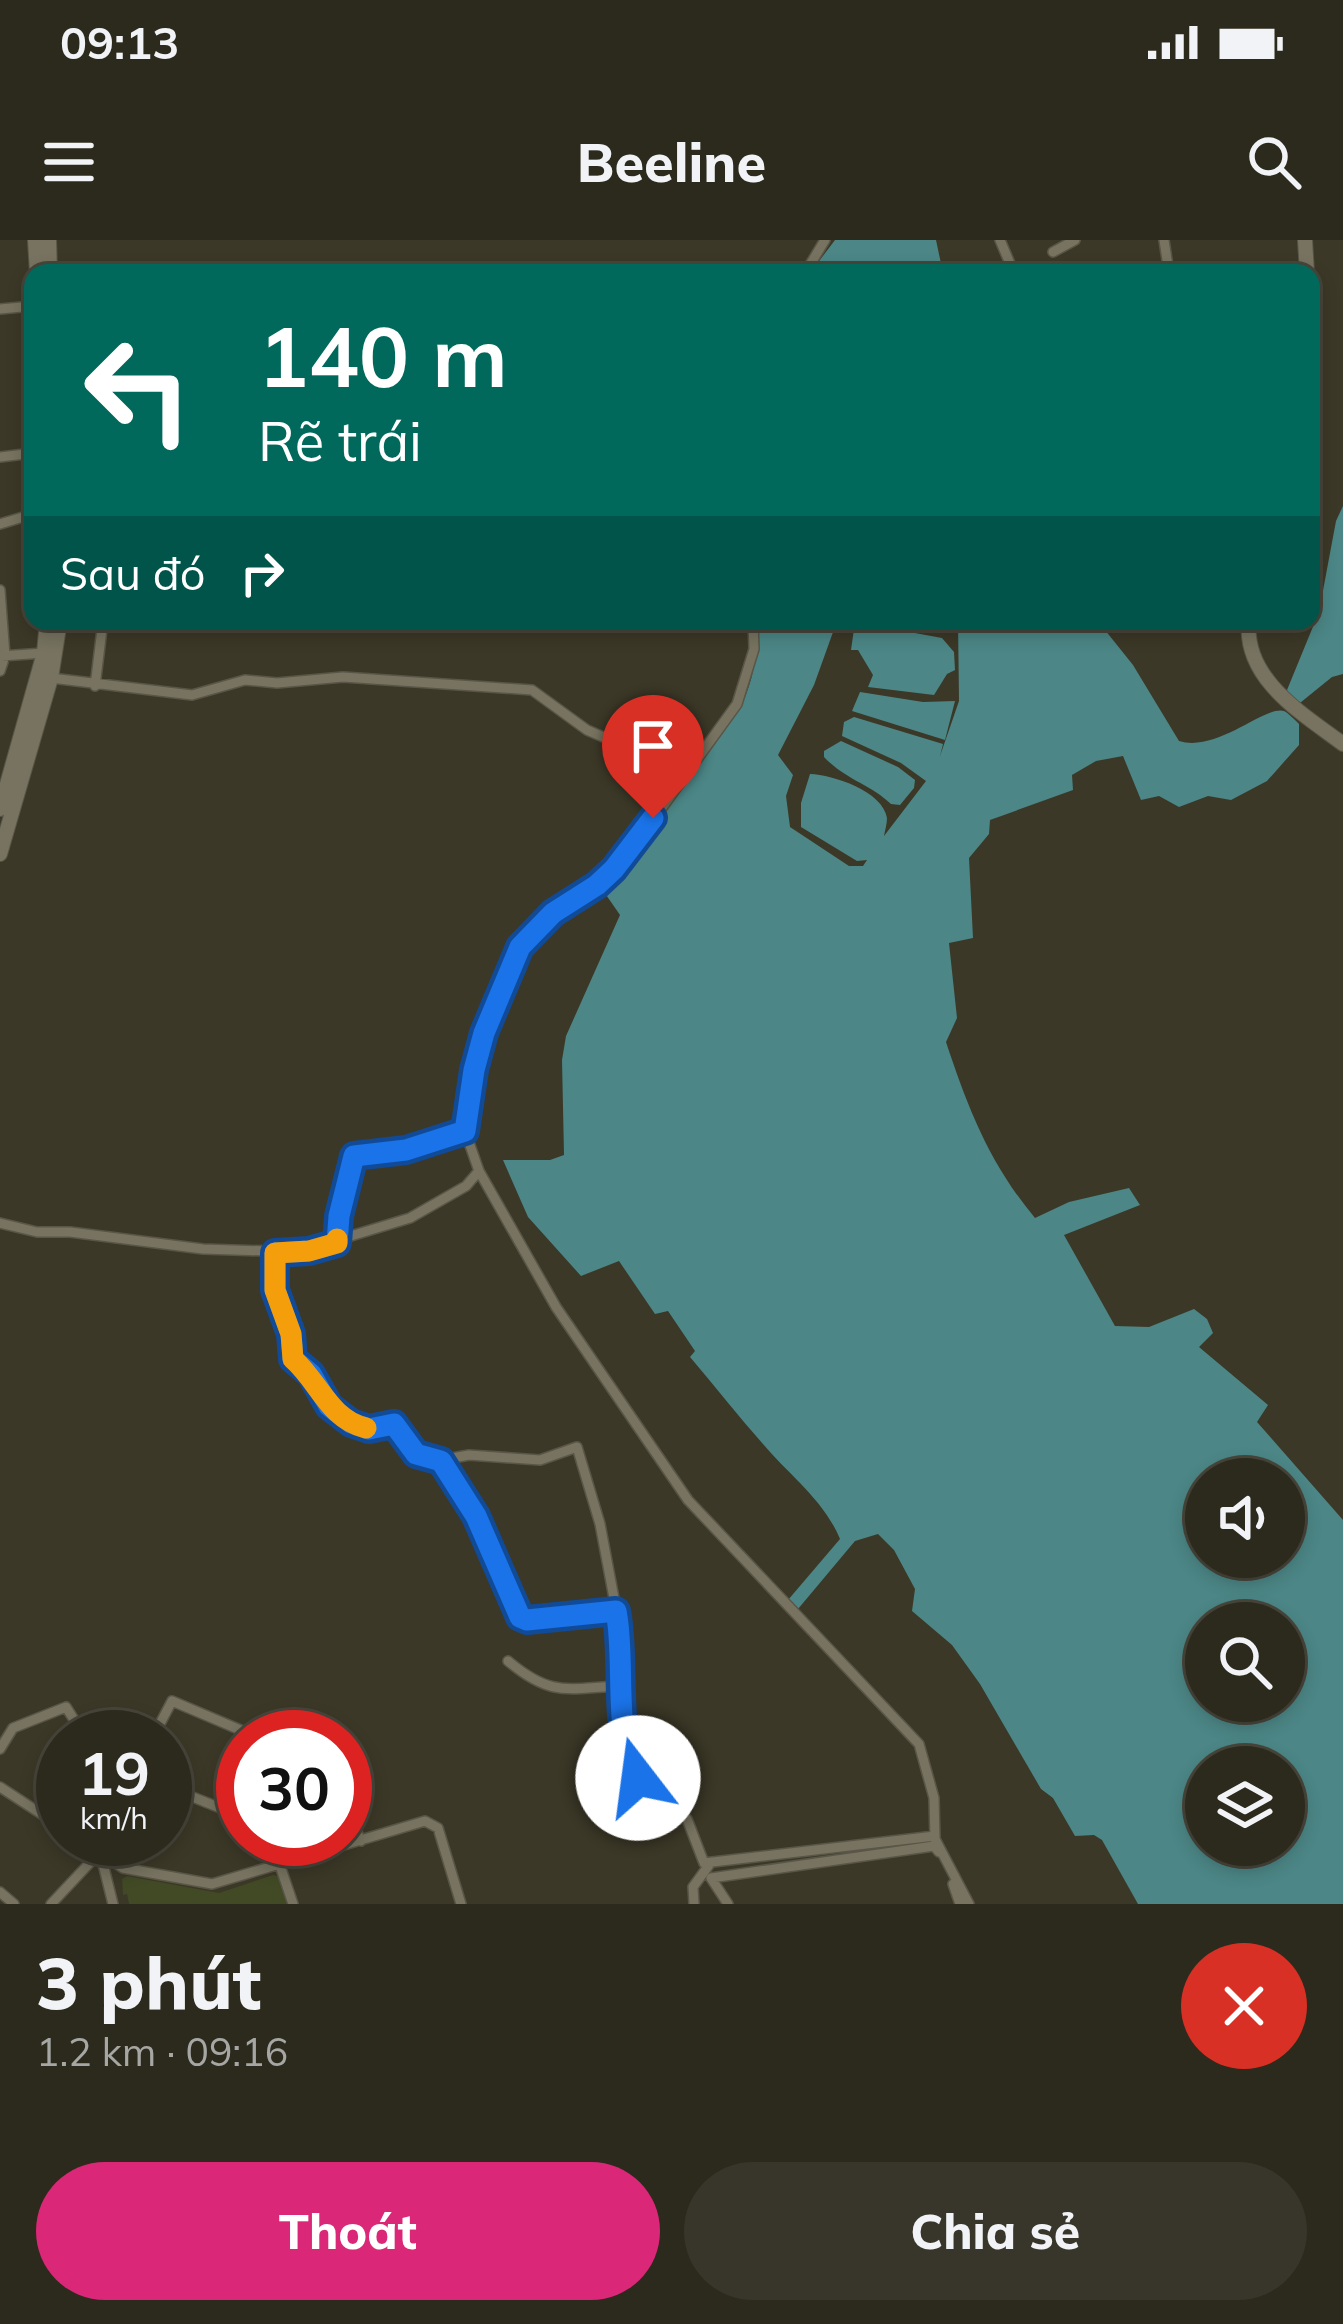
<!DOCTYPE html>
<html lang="vi">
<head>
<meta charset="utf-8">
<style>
  :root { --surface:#2c2a1d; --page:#38362a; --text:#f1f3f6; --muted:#a6a7a4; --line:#48463b; --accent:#db2777 }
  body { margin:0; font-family:Mulish,sans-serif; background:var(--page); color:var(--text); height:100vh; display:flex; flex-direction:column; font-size:45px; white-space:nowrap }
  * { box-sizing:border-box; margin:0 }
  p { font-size:39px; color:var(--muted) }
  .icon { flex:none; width:66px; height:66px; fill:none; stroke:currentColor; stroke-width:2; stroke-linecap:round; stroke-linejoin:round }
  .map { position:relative; height:1664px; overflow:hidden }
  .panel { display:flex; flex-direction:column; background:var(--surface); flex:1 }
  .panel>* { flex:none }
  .hud { position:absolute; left:24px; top:24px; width:1296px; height:366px; border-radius:24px; box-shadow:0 6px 18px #0003,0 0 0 3px var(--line); background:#00695c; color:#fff; overflow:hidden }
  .controls { position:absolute; left:1185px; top:1218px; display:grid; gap:24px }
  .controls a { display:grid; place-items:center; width:120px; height:120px; border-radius:50%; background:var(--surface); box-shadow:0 6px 18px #0003,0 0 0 3px var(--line); font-size:60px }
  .speed { position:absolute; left:36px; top:1470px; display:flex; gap:24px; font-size:60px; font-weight:700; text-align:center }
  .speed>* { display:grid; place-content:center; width:156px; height:156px; border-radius:50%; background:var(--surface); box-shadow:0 6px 18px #0003,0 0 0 3px var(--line); line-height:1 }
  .speed small { font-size:30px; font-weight:400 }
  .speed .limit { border:18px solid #d22; background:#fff; color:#111 }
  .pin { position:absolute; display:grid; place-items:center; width:102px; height:102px; color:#fff; margin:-123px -51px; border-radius:50% 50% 50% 0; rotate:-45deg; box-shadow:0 0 12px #0007 }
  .pin .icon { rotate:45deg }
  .me { position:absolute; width:132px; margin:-66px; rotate:345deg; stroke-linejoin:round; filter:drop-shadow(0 0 9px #0008) }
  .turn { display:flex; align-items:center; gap:42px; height:252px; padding:0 36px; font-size:54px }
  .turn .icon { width:156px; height:156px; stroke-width:2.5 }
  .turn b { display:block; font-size:84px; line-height:102px }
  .then { display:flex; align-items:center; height:114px; padding:0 36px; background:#0003; gap:24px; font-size:45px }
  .round { display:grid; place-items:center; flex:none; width:126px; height:126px; border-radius:63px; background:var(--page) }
  .overview { display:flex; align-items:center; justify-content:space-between; height:204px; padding:0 36px }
  h1 { font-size:72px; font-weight:800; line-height:90px }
  .action { display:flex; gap:24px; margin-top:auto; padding:24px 36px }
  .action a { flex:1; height:138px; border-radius:72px; background:var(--accent); color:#fff; font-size:48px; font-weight:800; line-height:138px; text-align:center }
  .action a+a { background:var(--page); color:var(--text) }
  .status { display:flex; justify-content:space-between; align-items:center; height:84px; padding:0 60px; background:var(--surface); direction:ltr }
  .status svg { height:33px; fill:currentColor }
  header { display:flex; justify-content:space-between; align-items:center; height:156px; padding:0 36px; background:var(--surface); font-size:54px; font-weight:800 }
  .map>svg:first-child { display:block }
</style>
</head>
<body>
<div class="status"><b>09:13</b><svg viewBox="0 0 49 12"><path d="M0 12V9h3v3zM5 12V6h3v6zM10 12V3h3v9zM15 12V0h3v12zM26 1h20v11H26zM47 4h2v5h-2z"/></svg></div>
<header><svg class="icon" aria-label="menu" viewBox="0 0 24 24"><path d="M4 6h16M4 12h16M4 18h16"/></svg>Beeline<svg class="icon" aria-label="search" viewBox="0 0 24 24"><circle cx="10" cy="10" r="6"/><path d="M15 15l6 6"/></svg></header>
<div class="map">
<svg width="1343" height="1664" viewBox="0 0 1343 1664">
  <rect width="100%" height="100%" fill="#3b3827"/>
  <path fill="#414925" d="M273 1635 279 1636 288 1664H129L127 1654 123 1655 122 1639 127 1636 219 1653Z"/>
  <path fill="#4c8686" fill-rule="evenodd" d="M835 0H936L943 33H810Z
    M1343 266V434L1332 437 1295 467 1287 450 1319 372 1336 281Z
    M756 381H837L814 445 778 515 793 535 786 556 790 587 849 626H863L867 620 857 621 801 587V563L810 534C833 535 883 551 887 578 887 584 885 590 884 596L926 541 901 523 842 496 844 482 854 477 943 504 940 516 959 461 958 381H1103L1105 390 1133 425 1179 501C1217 513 1265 465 1284 471 1287 472 1296 481 1299 484V505L1267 541 1231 560 1208 556 1179 567 1159 556 1141 560 1123 516 1096 521 1072 535 1073 550 990 580 989 594 969 618 973 698 949 703 957 778 946 802C968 868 989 923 1035 978L1069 962 1129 948 1140 965 1064 995 1115 1086 1149 1087 1194 1069 1207 1079 1213 1093 1199 1107 1268 1165 1257 1182 1343 1280V1664H1138L1102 1600 1094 1595 1075 1596 1053 1558 1041 1549 980 1444 952 1405 912 1371 915 1349 894 1310 878 1294 855 1301 798 1369 788 1360 840 1299C824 1260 789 1235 763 1204 738 1176 715 1146 690 1117L695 1111 668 1071 655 1074 619 1021 581 1036 528 977 503 920H550L564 915 562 820 566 796 620 675 602 649 741 466C755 437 757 413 756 381ZM1206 1239H1284V1317H1206ZM1206 1383H1284V1461H1206ZM1206 1527H1284V1605H1206Z
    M855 382 942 398 954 412 955 430 947 434 934 455 868 447 873 435 858 410H851Z
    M860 452 923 462 955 461 945 500 852 471Z
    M841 501 898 527 915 540 914 548 900 565 891 564C870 544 846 540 824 517V511Z"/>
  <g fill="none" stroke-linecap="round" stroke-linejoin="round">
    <defs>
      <path id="street" d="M1000 0 1014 33
        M1164 0 1169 33
        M1053 12 1075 0
        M805 33 825 0
        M0 69 33 66
        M0 217 33 213
        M0 284 33 274
        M0 350 5 416 0 431
        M734 381 752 386
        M753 381 754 409 737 464 627 616 597 645 553 673 520 707 484 793 474 830 465 891 479 931 556 1067 688 1260 919 1504 934 1558 935 1599 969 1664
        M1 416 44 413
        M51 438 192 455 245 440 277 443 343 437 532 450 587 490 624 506 674 550
        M95 446 103 381
        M0 983 37 992H70L203 1009 298 1012 410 978 466 946 479 931
        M337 1003 339 976 354 916 406 910 465 891
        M276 1013 275 1050 291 1094V1114L316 1141 329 1166 351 1183 369 1188 395 1184 416 1214 436 1221 469 1215 540 1220 577 1207 600 1284 620 1390V1462L632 1529 687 1579 704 1623 935 1596
        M441 1221 476 1277 520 1377 527 1380 616 1371
        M508 1421C552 1458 568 1448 621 1446
        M153 1497 172 1461 257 1497
        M0 1509 13 1488 66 1467 85 1497
        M165 1546 243 1577
        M0 1547 63 1588
        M345 1566 361 1601
        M80 1599 123 1628 212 1644 425 1581 438 1588 461 1664
        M271 1599 293 1664
        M100 1612 113 1664
        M953 1644 960 1664
        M0 1652 14 1664
        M51 1664 100 1612 105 1599
        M694 1664 693 1647 709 1625
        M728 1664 711 1638 934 1606 939 1612"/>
      <path id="secondary" d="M35 0 37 33
        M49 0 50 33
        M1305 0 1307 33
        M1249 381C1243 439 1303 474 1343 504
        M0 569 44 413 47 381
        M0 614 51 438 60 381"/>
    </defs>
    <use href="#street" stroke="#595647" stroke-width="12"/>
    <use href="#secondary" stroke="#595647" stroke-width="16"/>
    <use href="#street" stroke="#777360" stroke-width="9"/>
    <use href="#secondary" stroke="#777360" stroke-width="14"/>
  </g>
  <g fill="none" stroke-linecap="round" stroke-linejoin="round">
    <defs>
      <path id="route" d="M638 1538C612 1499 626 1418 616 1371L527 1380 520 1377 476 1276 441 1221 416 1214 394 1184 369 1189 351 1183 329 1166 311 1134 293 1119 291 1094 275 1050V1013L309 1011 337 1003 339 976 354 916 406 910 465 891 474 830 484 793 520 707 553 673 597 645 614 629 653 578"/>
    </defs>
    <use href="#route" stroke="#114b97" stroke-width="30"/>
    <use href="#route" stroke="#1a73e8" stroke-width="21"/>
    <path stroke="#f59e0b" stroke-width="21" d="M337 999V1003L309 1011 275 1013V1050L291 1094 293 1119C320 1143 329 1179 366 1188"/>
  </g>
</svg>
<div class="controls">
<a><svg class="icon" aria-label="sound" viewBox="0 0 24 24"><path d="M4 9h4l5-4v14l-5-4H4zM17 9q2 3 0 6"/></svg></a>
<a><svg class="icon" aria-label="search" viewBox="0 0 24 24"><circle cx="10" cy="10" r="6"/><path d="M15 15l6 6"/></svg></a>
<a><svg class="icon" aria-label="layers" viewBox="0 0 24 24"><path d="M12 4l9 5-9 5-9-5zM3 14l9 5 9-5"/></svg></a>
</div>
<div class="speed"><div>19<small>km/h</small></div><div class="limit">30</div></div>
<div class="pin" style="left:653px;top:578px;background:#d93025"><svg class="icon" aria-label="arrive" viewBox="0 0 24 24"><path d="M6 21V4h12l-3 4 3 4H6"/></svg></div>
<svg class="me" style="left:638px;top:1538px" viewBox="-20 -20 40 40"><circle r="19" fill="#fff"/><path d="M0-13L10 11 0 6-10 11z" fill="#1a73e8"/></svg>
<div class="hud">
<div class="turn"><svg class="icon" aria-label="left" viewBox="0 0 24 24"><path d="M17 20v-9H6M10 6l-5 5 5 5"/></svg><div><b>140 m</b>Rẽ trái</div></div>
<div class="then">Sau đó<svg class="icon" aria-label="right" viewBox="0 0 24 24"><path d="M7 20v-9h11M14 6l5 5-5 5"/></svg></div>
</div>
</div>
<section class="panel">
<div class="overview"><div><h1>3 phút</h1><p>1.2 km · 09:16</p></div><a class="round" style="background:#d93025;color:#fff"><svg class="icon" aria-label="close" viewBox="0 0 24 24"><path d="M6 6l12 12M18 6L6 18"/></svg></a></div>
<div class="action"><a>Thoát</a><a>Chia sẻ</a></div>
</section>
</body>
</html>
